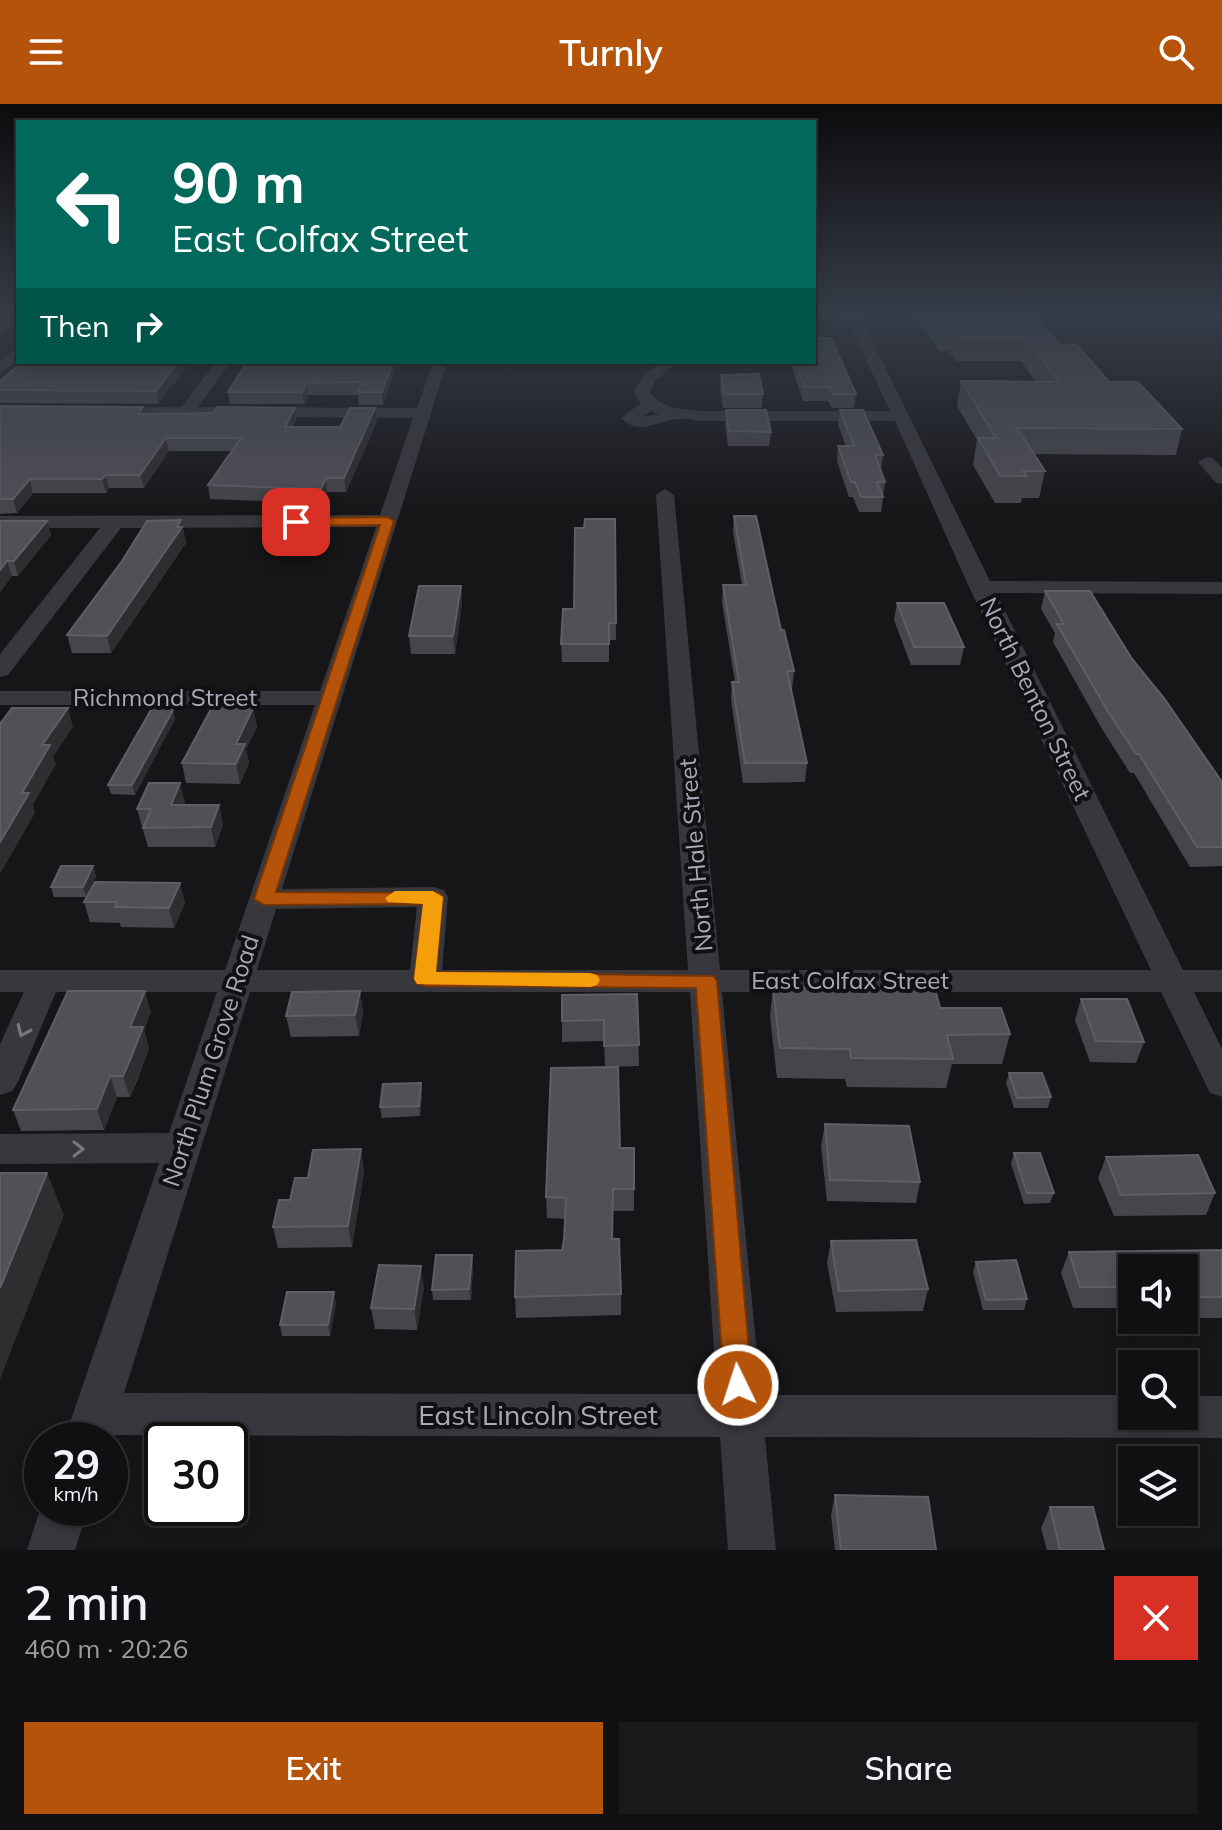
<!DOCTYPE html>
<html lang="en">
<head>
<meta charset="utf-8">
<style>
  :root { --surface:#101012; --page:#19191b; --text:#f1f3f6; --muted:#9c9d9f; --line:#303032; --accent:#b45309 }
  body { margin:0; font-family:Mulish,sans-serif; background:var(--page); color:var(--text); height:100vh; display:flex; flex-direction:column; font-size:30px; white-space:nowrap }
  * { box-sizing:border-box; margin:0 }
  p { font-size:26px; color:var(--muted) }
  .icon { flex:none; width:44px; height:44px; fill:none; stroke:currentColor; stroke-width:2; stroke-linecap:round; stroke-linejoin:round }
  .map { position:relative; height:1446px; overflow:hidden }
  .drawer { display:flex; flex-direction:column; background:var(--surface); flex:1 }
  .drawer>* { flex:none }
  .banner { position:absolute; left:16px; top:16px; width:800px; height:244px; border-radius:0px; box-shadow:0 4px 12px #0003,0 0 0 2px var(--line); background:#00695c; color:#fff; overflow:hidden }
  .buttons { position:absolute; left:1118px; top:1150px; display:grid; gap:16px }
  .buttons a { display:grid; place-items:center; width:80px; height:80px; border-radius:0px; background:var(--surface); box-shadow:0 4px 12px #0003,0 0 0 2px var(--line); font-size:40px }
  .speed { position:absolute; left:24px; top:1318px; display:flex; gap:16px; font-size:40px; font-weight:700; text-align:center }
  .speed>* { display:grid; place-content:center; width:104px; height:104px; border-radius:50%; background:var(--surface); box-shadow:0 4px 12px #0003,0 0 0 2px var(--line); line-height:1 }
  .speed small { font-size:20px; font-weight:400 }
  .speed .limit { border:4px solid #111; border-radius:12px; background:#fff; color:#111 }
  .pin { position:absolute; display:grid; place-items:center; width:68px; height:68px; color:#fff; margin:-34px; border-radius:16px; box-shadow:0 4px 12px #0006 }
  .me { position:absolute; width:88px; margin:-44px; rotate:356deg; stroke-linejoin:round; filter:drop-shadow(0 0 6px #0008) }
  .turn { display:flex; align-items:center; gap:28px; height:168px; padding:0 24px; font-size:36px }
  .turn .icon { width:104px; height:104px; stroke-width:2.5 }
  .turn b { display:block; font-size:56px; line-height:68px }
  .then { display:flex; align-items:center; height:76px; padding:0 24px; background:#0003; gap:16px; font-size:30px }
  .round { display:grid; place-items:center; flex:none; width:84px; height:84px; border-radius:0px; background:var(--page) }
  .headline { display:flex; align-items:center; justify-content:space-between; height:136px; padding:0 24px }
  h1 { font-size:48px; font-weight:600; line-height:60px }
  .cta { display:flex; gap:16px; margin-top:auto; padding:16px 24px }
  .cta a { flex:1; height:92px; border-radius:0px; background:var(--accent); color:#fff; font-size:32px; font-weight:600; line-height:92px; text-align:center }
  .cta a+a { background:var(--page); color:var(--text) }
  header { display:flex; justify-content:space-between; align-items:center; height:104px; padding:0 24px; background:var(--accent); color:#fff; font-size:36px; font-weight:600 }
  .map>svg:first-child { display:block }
</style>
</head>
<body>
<header><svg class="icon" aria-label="menu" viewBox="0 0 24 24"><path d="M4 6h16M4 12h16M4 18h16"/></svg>Turnly<svg class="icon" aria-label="search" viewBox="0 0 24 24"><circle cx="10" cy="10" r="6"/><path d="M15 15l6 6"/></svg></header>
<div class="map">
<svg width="1222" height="1446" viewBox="0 0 1222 1446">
  <rect width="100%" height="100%" fill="#161618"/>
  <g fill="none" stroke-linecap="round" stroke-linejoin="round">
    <path fill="#37373d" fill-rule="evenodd" d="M844 208H858L990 477 1222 478V490L996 489 1183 866H1222V888H1194L1222 945V993L1210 989 1161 888H722L761 1291H1132V1312H1184V1292H1222V1334L765 1333 776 1446H728L720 1333 111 1331 110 1336H64L159 1059 0 1060V1030L169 1029 217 888H56L18 978 12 987 0 991V940L24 888H0V866H225L315 601H0V587H320L376 423 121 424 8 571 0 573V550L100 424H0V412L380 411 413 314 108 312 102 310V304L181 303 216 258H231L198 303 417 304 433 258H447L282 785 433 783 444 786 448 793 442 866H688L656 391 665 385 674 391 720 866H1151L969 483 895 317H700C693 316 686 314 679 315 658 316 640 333 621 314L641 299 634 288C644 268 655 258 677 258L655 277 650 288C661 305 681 305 700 307H890ZM651 307 659 310 642 313ZM417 803 410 866H257L276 805ZM250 888H690L717 1290 124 1289Z
      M18 244V256L0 269V256Z
      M1207 353 1213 354 1222 364V380L1216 379 1198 358Z
      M42 1400V1404H88L75 1446H27Z"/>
  </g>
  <path fill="#45464a" d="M914 208H1031L1060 241 1109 278 1182 325 1176 351 1034 350 1045 367 1039 394H1022L1021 399H995L973 361 977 336 957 302 961 277 1036 278 1021 257H956L949 247H939Z
    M190 258 158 300 0 299V277Z
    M247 258H404L402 263H396L383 301H359L358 291H308L304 300H230L228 288Z
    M792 258H814L856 290 854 304H832L828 297H803L792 263Z
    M721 271 763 290 762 304H723L720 285Z
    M0 302 145 310 213 309 295 304 296 316 293 323H340L377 317 346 388H327L323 399 210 395 208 381 232 347H169L144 384H109L106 389H33L17 409 0 410Z
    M726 306 771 328 769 342H728L725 320Z
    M840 306 883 351 881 366 885 378 881 408H859L853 393H849L837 357 838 342H846L838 320Z
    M734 412 781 526 794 567 792 585H791L807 659 805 678 743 679 731 596 732 578H735L722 498 723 481H742L733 428Z
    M615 415 616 536H609V558H562L561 540 574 505 584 424Z
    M181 416 186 439 111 549H72L67 531Z
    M0 417H47L51 431 18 472H12L0 488Z
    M461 482 462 499 455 550H411L409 532Z
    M1045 487 1132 555 1222 678V762L1190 763 1134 669H1130L1102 625 1053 538 1055 529 1041 505Z
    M897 499 964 543 960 561H911L894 516Z
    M253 604 257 623 246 645 249 659 240 680 186 679 182 659Z
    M173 606 175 615 135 691 111 690 108 681Z
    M185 698 184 701H219L223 721 215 743H148L137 705Z
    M93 762 96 772 86 793H54L51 783Z
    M84 798 185 799 174 824 121 823 120 819 90 818Z
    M773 883 940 904 1010 930 1002 960H952L946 984 847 983 845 975 777 974 770 912Z
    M360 887 363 908 359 932 291 933 286 912Z
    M637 890 639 962 605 963 604 937 562 938V917Z
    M1081 895 1144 938 1136 959 1090 958 1075 916Z
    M151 908 144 926 149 944 137 977 130 993H117L104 1026 21 1027 13 1006Z
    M1009 969 1051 993 1048 1004H1014L1006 979Z
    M421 979 422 990 420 1012 382 1014 380 1003Z
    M825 1020 920 1078 916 1099 827 1097 821 1042Z
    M620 1044H634V1107H613L612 1135 621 1190V1211L516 1214 515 1193 562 1146 564 1136 565 1115 547 1114 546 1093Z
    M1014 1049 1054 1089 1050 1099 1024 1100 1011 1060Z
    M1106 1053 1215 1089 1206 1111 1114 1112 1098 1074Z
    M364 1067 352 1143 278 1144 273 1123 308 1074Z
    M831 1137 928 1185 923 1207 836 1208 827 1159Z
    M1222 1146V1214H1184V1164H1132V1204H1073L1061 1169 1069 1148Z
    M472 1151 473 1162 471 1196H433L432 1186Z
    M976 1158 1027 1195 1024 1206H983L973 1168Z
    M424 1184 417 1226 375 1225 371 1204Z
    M336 1199 330 1232H282L280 1221Z
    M835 1391 936 1446H835L831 1411Z
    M1050 1403 1104 1446H1047L1041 1424Z"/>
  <path fill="#2e2e31" d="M10 208H18V215L0 229V216Z
    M178 258H190L158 300 156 287Z
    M393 258H396V263L383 301 382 288Z
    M307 279 308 291 304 300 302 288Z
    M295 304 296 316 287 336 285 323Z
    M375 304 377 317 346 388 344 374Z
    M166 334 169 347 144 384 140 371Z
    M106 371 109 384 106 389 102 375Z
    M326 374 327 388 323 399 321 385Z
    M30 375 33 389 17 409 13 395Z
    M181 416 186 439 111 549 107 532Z
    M47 417 51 431 18 472 14 457Z
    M7 457 12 472 0 488V466Z
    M461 482 462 499 455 550 453 532Z
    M68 604 73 623 53 653 56 660 33 701 35 709 0 770V738L42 641Z
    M253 604 257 623 246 645 249 659 240 680 236 660V640Z
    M173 606 175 615 135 691 132 681Z
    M180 679 185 698 176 721 171 701Z
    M219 701 223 721 215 743 211 723Z
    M93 762 96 772 86 793 83 783Z
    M180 779 185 799 174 824 169 804Z
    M145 887 151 908 144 926 149 944 130 993 123 972 130 923Z
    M360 887 363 908 359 932 355 911Z
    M110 972 117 993 104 1026 97 1005Z
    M421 979 422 990 420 1012 419 1002Z
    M361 1045 364 1067 352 1143 348 1122Z
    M47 1069 64 1111 0 1275V1184Z
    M472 1151 473 1162 471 1196 469 1185Z
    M421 1162 424 1184 417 1226 414 1205Z
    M334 1188 336 1199 330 1232 328 1221Z"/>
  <path fill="#505056" stroke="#5e5e65" stroke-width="2" d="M0 208H10L0 216Z
    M931 208H1031L1060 241H1077L1109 278H1138L1182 325 1017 324 1045 367H1023L1027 372H1000L978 334H996L961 277 1059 278 1025 234H959L953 225H942Z
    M814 234H831L856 290H833L829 283H804L796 258H814Z
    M22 258H178L156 287 0 286V277Z
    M247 258H393L382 288H357L362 278 307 279 302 288H228Z
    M759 270 763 290H724L721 271Z
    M0 302 143 303 138 310 213 309 217 303 295 304 285 323H340L350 304H375L344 374H326L321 385 208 381 241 334H166L140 371H106L102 375H30L13 395H0Z
    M726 306H766L771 328 729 327Z
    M840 306H863L883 351H875L885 378H877L883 393H861L855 378H851L838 342H854Z
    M734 412H756L781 526H784L794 567H787L807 659H745L732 578H739L723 481H746Z
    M585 415H615L616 519H609V540H561L563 505H574L575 424H584Z
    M181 416 177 423H182L107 532 67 531 122 457 147 417Z
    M0 417H47L14 457H7L0 466Z
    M419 482H461L453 532H409Z
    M1045 487H1090L1132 555 1164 594 1222 678V743H1197L1139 650H1136L1107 606 1057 520H1064Z
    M897 499H944L964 543H914Z
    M156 597 173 606 132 681H108Z
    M212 603 253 604 236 640H245L236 660 182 659Z
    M12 604H68L42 641H50L22 689H29L0 738V620Z
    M149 679H180L171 701H219L211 723 143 724 151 705H137Z
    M61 762H93L83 783H51Z
    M95 778 180 779 169 804 115 803 117 798H84Z
    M773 883 935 885 940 904H1001L1010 930 947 931 953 955 851 954 850 945 780 944Z
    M68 887H145L130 923H143L130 956 123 972H110L97 1005 13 1006Z
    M360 887 355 911 286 912 292 888Z
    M637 890 639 941 604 942V916L562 917V891Z
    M1081 895H1127L1144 938 1096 937Z
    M618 963 620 1044H634V1085H613L612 1135H619L621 1190 515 1193 516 1147 562 1146 564 1136 566 1094 546 1093 551 964Z
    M1009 969H1042L1051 993 1017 994Z
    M421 979 419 1002 380 1003 383 980Z
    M825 1020 909 1022 920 1078 830 1076Z
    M361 1045 348 1122 273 1123 279 1096H290L295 1074H308L313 1046Z
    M1014 1049H1040L1054 1089H1027Z
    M1198 1051 1215 1089 1121 1091 1106 1053Z
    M0 1069H47L0 1184Z
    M916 1136 928 1185 839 1187 831 1137Z
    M1222 1146V1193H1184V1164H1132V1183H1080L1069 1148Z
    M436 1151H472L469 1185 432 1186Z
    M1016 1156 1027 1195 986 1196 976 1158Z
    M379 1161 421 1162 414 1205 371 1204Z
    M287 1188H334L328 1221H280Z
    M835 1391 928 1393 936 1446H841Z
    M1050 1403H1093L1104 1446H1060Z"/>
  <defs><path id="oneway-chevron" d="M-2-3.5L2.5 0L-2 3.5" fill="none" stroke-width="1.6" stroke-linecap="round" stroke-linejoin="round" transform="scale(2)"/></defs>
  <g stroke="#757681">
    <use href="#oneway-chevron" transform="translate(23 927) rotate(114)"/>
    <use href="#oneway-chevron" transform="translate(78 1045)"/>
  </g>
  <linearGradient id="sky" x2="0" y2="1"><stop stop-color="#0c0c0d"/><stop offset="0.51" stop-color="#363c48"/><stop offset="1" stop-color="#363c48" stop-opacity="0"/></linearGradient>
  <rect width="1222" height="411" fill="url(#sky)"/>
  <path fill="#b45309" stroke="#753606" stroke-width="2" d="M387 413 394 417 276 788 440 789 443 793 436 868 714 872 717 877 752 1281 748 1290 738 1294 728 1290 724 1281 696 884 425 882 417 880 414 875 423 800 264 801 254 795 380 421 296 422 290 418 296 414Z"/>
  <path fill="#f59e0b" d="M395 787H433L443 793 436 868 590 869 597 871 600 876 597 881 590 883 417 880 414 875 423 800 388 798 385 794Z"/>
  <g text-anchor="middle" stroke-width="8" stroke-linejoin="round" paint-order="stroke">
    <g font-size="24" fill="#a8aab8" stroke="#111113">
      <text x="165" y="602">Richmond Street</text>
      <text transform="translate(1035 595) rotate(64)" y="8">North Benton Street</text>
      <text transform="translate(696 751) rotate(-95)" y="8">North Hale Street</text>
      <text x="850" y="885">East Colfax Street</text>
      <text transform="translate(211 957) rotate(-72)" y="8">North Plum Grove Road</text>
    </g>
    <g font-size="28" fill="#a8aab8" stroke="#111113">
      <text x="538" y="1321">East Lincoln Street</text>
    </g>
  </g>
</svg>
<div class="buttons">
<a><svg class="icon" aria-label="sound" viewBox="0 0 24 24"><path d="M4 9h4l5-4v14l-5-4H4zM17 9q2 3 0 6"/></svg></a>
<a><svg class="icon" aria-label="search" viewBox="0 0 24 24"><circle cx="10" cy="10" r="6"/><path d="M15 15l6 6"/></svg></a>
<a><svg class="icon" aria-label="layers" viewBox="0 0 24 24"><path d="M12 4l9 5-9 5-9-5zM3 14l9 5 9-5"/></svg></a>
</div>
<div class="speed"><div>29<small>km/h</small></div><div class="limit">30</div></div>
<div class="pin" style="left:296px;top:418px;background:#d93025"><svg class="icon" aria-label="arrive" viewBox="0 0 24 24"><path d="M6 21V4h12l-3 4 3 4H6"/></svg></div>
<svg class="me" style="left:738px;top:1281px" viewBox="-20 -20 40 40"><circle r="17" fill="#b45309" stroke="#fff" stroke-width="3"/><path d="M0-11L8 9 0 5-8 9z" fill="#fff"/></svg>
<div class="banner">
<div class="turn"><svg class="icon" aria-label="left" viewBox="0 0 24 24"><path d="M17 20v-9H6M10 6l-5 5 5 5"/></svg><div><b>90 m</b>East Colfax Street</div></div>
<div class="then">Then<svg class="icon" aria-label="right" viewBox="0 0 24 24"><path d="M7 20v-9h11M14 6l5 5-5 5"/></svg></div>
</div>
</div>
<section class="drawer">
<div class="headline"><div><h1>2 min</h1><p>460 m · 20:26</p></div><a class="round" style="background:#d93025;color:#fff"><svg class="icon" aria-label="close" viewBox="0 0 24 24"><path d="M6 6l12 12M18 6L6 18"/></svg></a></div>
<div class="cta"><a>Exit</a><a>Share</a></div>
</section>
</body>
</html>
